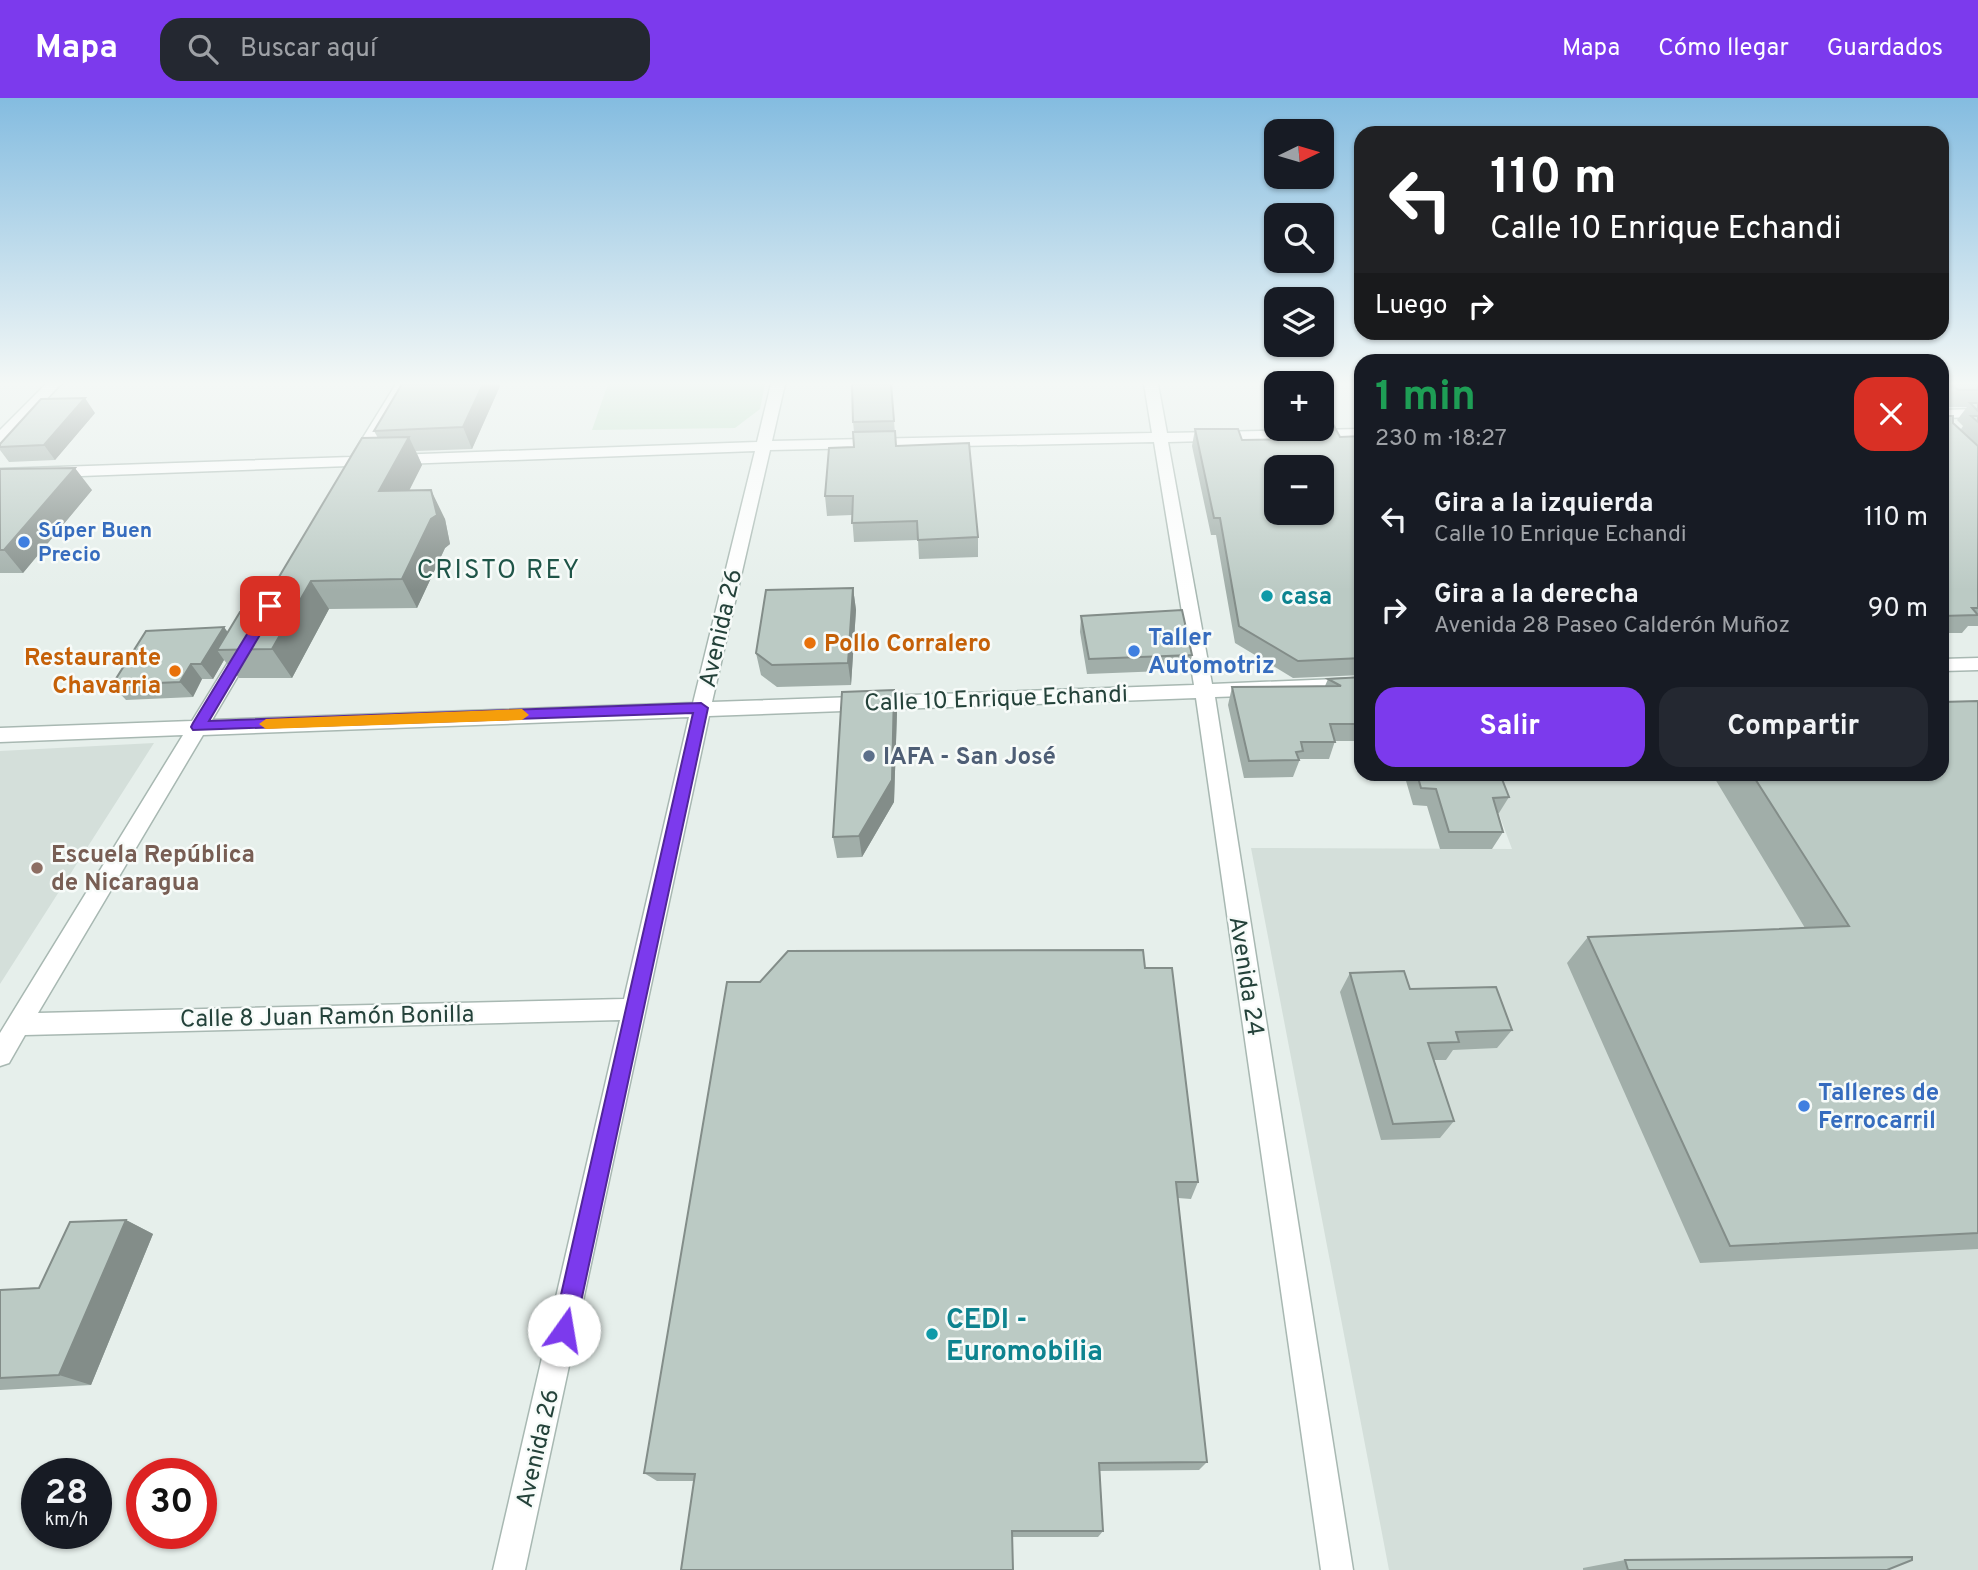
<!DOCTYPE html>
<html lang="es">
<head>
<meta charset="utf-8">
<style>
  :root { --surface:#171b24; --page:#242831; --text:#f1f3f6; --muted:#9ea1a6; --accent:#7c3aed }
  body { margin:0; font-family:Overpass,sans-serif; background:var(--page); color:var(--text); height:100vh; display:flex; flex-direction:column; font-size:26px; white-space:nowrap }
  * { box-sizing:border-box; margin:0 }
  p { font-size:23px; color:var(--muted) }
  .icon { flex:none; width:38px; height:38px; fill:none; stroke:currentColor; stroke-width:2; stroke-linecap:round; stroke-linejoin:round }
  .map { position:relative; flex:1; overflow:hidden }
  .sheet { position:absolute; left:1354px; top:256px; width:595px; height:427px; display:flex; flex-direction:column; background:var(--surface); border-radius:21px; box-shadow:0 2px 5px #0004 }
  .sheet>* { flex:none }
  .hud { position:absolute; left:1354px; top:28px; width:595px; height:214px; border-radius:21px; box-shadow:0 2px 5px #0004; background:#202124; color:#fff; overflow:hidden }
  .needle { width:46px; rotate:85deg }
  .buttons { position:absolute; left:1264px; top:21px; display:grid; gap:14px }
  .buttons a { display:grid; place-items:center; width:70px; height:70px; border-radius:14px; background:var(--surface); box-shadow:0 2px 5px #0004; font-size:35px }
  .speed { position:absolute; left:21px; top:1360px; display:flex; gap:14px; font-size:35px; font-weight:700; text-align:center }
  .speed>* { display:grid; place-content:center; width:91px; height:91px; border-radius:50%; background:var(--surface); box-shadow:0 2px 5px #0004; line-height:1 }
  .speed small { font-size:18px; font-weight:400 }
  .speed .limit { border:10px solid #d22; background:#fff; color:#111 }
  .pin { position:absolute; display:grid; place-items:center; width:60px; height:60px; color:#fff; margin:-30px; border-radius:14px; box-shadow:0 4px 10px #0006 }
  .me { position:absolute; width:77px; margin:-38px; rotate:13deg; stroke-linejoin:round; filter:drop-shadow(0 0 5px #0008) }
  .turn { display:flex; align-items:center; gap:24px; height:147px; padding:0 21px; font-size:32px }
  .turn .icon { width:91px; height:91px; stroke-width:2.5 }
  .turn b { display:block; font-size:49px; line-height:60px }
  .then { display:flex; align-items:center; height:66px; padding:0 21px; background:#0003; gap:14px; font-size:26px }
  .round { display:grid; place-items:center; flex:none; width:74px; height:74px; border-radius:21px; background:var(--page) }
  .summary { display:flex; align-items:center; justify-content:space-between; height:119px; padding:0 21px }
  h1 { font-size:42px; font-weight:700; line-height:52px; color:#1e9e55 }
  .primary-button { display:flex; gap:14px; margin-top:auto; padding:14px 21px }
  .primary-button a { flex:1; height:80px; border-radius:21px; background:var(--accent); color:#fff; font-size:28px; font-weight:700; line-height:80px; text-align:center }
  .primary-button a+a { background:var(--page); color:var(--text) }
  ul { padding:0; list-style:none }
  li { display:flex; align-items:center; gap:21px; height:91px; padding:0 21px }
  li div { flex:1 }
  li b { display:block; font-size:26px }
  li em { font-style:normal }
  header { display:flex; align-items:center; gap:42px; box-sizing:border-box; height:98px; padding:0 35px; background:var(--accent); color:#fff }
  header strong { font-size:33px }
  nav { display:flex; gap:38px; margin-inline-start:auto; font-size:24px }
  .search { width:490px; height:63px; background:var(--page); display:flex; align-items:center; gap:18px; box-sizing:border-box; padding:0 24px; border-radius:21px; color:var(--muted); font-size:26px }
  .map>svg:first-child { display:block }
</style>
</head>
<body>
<header>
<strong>Mapa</strong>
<div class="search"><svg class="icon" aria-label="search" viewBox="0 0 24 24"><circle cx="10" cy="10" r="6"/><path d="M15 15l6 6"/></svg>Buscar aquí</div>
<nav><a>Mapa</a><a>Cómo llegar</a><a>Guardados</a></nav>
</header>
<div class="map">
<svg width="1978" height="1472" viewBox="0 0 1978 1472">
  <rect width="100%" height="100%" fill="#e6efeb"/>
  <path fill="#d4dfda" d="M154 645 0 886V653Z
    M1484 676H1712L1978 849V1472H1389L1251 750 1512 751Z"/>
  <path fill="#bfe0c8" d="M608 286H765L760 311 735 330 592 332Z"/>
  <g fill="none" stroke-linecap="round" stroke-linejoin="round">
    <defs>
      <path id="minor" d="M46 286H61L5 344 0 345V332Z
        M396 286H410L367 358 757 344 771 286H785L772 343 1152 335 1144 286H1158L1167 335 1362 331V339L1168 344 1212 586 1362 580V594L1215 599 1353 1472H1321L1196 600 709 618 525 1472H493L620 922 25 937 9 965 0 968V935L183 637 0 644V630L192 623 240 545H252L255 549 212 622 693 605 755 353 0 381V371L351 359ZM1154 344 1194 587 712 604 770 352ZM689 619 624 901 38 915 203 637Z
        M1978 311V319L1942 320V312Z
        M1978 560V572L1942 573V561Z"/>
    </defs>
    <use href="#minor" stroke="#a8b8b2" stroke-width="3"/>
    <use href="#minor" fill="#fff" fill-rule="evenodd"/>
  </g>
  <path fill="#a1aea9" d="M402 286H499L500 288 472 351 416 353 422 367 409 393 445 421 450 446 445 450 417 510 329 511 292 580H239L224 562 213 581H202L193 599 126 602 112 587 228 535 258 514 378 340 374 333Z
    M891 286 896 348 978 439V459L919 461 918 442 854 444 852 417 827 418 825 398 854 349V334L853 324Z
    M1942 286H1978V528H1968L1962 535H1942V318L1953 325 1961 331 1963 328 1957 322 1967 309H1945L1942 307Z
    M95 315 55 362 9 364 0 352V346Z
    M1195 331 1242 342 1298 341 1300 331H1321L1340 339 1362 338V577L1293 580 1235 545 1216 437H1211L1192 348Z
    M0 371 92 392 23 475H0Z
    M853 490 856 512 851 587 777 589 761 577 756 555Z
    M1081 518 1192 557 1189 572 1087 576 1080 534Z
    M1362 579V643H1335L1329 661H1300L1293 679 1244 680 1228 607 1232 589 1325 588 1328 581Z
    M1978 603V1151L1700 1165 1567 865 1588 839 1805 830 1712 676H1942Z
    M897 614 894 704 862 759 837 760 833 739Z
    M1404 676H1500L1509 699 1499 715 1497 716 1503 734 1492 751H1440L1427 708 1413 707Z
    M1145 870 1198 1084 1191 1101 1178 1100 1207 1364 1199 1372 1100 1373 1103 1433 1098 1439H1012L694 1383H657L644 1375 760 884Z
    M1350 875 1410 891 1512 932 1497 950 1453 952 1446 962H1434L1454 1023 1440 1040 1381 1042 1340 894Z
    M126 1122 153 1136 91 1287 0 1292V1192L39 1190Z
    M1625 1462 1887 1472H1583V1470Z"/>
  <path fill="#838d89" d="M483 286H499L500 288 472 351 463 329Z
    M85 300 95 315 55 362 44 347Z
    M409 339 422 367 394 422 379 393Z
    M75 370 92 392 23 475 4 452Z
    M431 392 445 421 450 446 445 450 417 510 402 481Z
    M311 483 329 511 292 580 272 551Z
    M853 490 856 512 851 587 848 565Z
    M224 529 235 544 217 552 224 562 213 581 201 566Z
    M191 566 202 581 193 599 180 584Z
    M894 592 897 614 894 704 862 759 859 738Z
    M126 1122 153 1136 91 1287 59 1277Z"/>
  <path fill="#bbcac4" stroke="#838d89" stroke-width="2" fill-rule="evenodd" d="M402 286H483L463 329 374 333Z
    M852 286H891L894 323 853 324Z
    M1951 286H1978V292H1958Z
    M85 300 44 347 0 349V346L41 301Z
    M1970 305H1978V313Z
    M1942 318H1953V325L1978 348V510H1972L1978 517 1942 518Z
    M1971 318H1978V324Z
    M1321 326H1333L1340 339 1362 338V560L1298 563 1239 528 1220 420H1214L1195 331H1238L1242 342 1306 341 1303 331H1321ZM1276 369H1321V415H1276Z
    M895 333 896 348 969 345 978 439 918 442 917 423 852 425 853 398H825L829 350 854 349 853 334Z
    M409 339 379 393 431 392 437 417 431 421 402 481 311 483 272 551 217 552 240 514H258L362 340Z
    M75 370 4 452H0V371Z
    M853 490 848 565 772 567 756 555 766 492Z
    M1182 512 1192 557 1089 561 1081 518Z
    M224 529 201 566H191L180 584 112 587 146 533Z
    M1362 579V626H1330L1335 644H1301L1303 653 1296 654 1299 662 1249 663 1232 589 1341 588 1328 581Z
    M894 592 892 682 859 738 833 739 842 594Z
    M1978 603V1135L1730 1148 1588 839 1849 828 1752 676H1942V604Z
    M1417 676H1500L1509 699 1493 700 1503 734H1449L1436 691 1421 690Z
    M1143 852 1145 870H1172L1198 1084H1176L1207 1364 1099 1365 1103 1433H1012L1013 1472H681L695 1376 644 1375 727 884H760L788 853Z
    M1404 873 1410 891 1496 889 1512 932 1456 934 1459 944 1428 945 1454 1023 1393 1026 1350 875Z
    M126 1122 59 1277 0 1280V1192L39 1190 70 1124Z
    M1912 1459V1462L1887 1472H1628L1625 1462Z"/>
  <linearGradient id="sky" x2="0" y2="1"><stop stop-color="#84bce0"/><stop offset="0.58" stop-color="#f4f8f6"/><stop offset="1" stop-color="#f4f8f6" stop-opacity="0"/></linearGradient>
  <rect width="1978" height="492" fill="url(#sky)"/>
  <path fill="#7c3aed" stroke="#51269a" stroke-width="2" d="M270 504 277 508 209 623 701 605 708 610 575 1232 571 1239 564 1242 556 1239 553 1232 693 615 193 632 191 629 193 625 266 505Z"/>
  <path fill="#f59e0b" d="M522 611 529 617 522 622 266 631 259 626 266 621Z"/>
  <g fill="#3f7fe0" stroke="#f7fbf9" stroke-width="2.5">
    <circle cx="24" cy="444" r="7"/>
    <circle cx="1134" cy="553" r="7"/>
    <circle cx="1804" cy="1008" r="7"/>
  </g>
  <g fill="#0f9aa8" stroke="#f7fbf9" stroke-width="2.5">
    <circle cx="1267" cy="498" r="7"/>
    <circle cx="932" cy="1236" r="7"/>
  </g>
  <g fill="#e8710a" stroke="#f7fbf9" stroke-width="2.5">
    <circle cx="810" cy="545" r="7"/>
    <circle cx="175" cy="573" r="7"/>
  </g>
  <circle fill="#5c6f8a" stroke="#f7fbf9" stroke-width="2.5" cx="869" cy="658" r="7"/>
  <circle fill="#8d6e63" stroke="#f7fbf9" stroke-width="2.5" cx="37" cy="770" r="7"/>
  <g text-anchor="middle" stroke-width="5" stroke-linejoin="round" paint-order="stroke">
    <g font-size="21" font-weight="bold" fill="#366cbe" stroke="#f7fbf9" text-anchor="start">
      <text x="38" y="439">Súper Buen<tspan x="38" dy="24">Precio</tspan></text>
    </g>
    <g font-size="24" font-weight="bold" fill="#0d838f" stroke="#f7fbf9" text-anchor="start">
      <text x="1281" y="506">casa</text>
    </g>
    <g font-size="24" fill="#24423a" stroke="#f7fbf9">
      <text transform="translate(720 530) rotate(-77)" y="8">Avenida 26</text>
      <text transform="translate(996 600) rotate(-2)" y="8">Calle 10 Enrique Echandi</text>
      <text transform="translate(1247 878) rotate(81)" y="8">Avenida 24</text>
      <text transform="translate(327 918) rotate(-1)" y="8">Calle 8 Juan Ramón Bonilla</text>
      <text transform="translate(537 1350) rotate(-77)" y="8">Avenida 26</text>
    </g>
    <g font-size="24" font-weight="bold" fill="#366cbe" stroke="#f7fbf9" text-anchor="start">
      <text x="1148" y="547">Taller<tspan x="1148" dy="28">Automotriz</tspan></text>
      <text x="1818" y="1002">Talleres de<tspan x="1818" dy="28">Ferrocarril</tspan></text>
    </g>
    <g font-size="24" font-weight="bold" fill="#c56008" stroke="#f7fbf9" text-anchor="start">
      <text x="824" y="553">Pollo Corralero</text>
      <text x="161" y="567" text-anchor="end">Restaurante<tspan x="161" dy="28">Chavarria</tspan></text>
    </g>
    <g font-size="24" font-weight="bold" fill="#4e5e75" stroke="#f7fbf9" text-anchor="start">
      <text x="883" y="666">IAFA - San José</text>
    </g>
    <g font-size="24" font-weight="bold" fill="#785e54" stroke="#f7fbf9" text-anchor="start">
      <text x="51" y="764">Escuela República<tspan x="51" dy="28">de Nicaragua</tspan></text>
    </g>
    <g font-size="26" letter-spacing="2" fill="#1f5548" stroke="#f7fbf9">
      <text x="499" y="480">CRISTO REY</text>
    </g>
    <g font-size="28" font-weight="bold" fill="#0d838f" stroke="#f7fbf9" text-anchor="start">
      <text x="946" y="1230">CEDI -<tspan x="946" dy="32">Euromobilia</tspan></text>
    </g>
  </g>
</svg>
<div class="buttons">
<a><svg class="needle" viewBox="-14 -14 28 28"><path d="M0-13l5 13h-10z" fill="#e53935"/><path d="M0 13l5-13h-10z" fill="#9ea1a6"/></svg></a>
<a><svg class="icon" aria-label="search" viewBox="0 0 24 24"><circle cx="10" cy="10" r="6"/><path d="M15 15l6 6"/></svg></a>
<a><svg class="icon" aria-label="layers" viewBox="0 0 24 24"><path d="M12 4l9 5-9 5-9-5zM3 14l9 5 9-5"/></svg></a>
<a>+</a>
<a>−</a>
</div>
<div class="speed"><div>28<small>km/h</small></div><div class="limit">30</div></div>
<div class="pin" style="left:270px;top:508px;background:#d93025"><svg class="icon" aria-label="arrive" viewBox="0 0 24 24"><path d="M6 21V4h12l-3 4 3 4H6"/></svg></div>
<svg class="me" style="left:564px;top:1232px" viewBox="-20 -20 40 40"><circle r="19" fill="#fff"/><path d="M0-13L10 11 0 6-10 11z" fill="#7c3aed"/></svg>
<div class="hud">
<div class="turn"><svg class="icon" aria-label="left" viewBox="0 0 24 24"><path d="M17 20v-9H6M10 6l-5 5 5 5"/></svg><div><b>110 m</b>Calle 10 Enrique Echandi</div></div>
<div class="then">Luego<svg class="icon" aria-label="right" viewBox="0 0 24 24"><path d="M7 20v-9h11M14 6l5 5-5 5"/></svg></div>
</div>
<section class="sheet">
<div class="summary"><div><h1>1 min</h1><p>230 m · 18:27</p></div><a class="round" style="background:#d93025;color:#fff"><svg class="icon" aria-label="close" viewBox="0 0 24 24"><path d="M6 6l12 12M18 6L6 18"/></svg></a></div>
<ul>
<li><svg class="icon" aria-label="left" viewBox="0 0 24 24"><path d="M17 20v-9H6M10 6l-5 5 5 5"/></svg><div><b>Gira a la izquierda</b><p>Calle 10 Enrique Echandi</p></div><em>110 m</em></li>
<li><svg class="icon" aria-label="right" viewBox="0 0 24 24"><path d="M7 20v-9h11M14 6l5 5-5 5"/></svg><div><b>Gira a la derecha</b><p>Avenida 28 Paseo Calderón Muñoz</p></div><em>90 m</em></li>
</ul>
<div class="primary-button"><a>Salir</a><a>Compartir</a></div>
</section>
</div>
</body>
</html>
